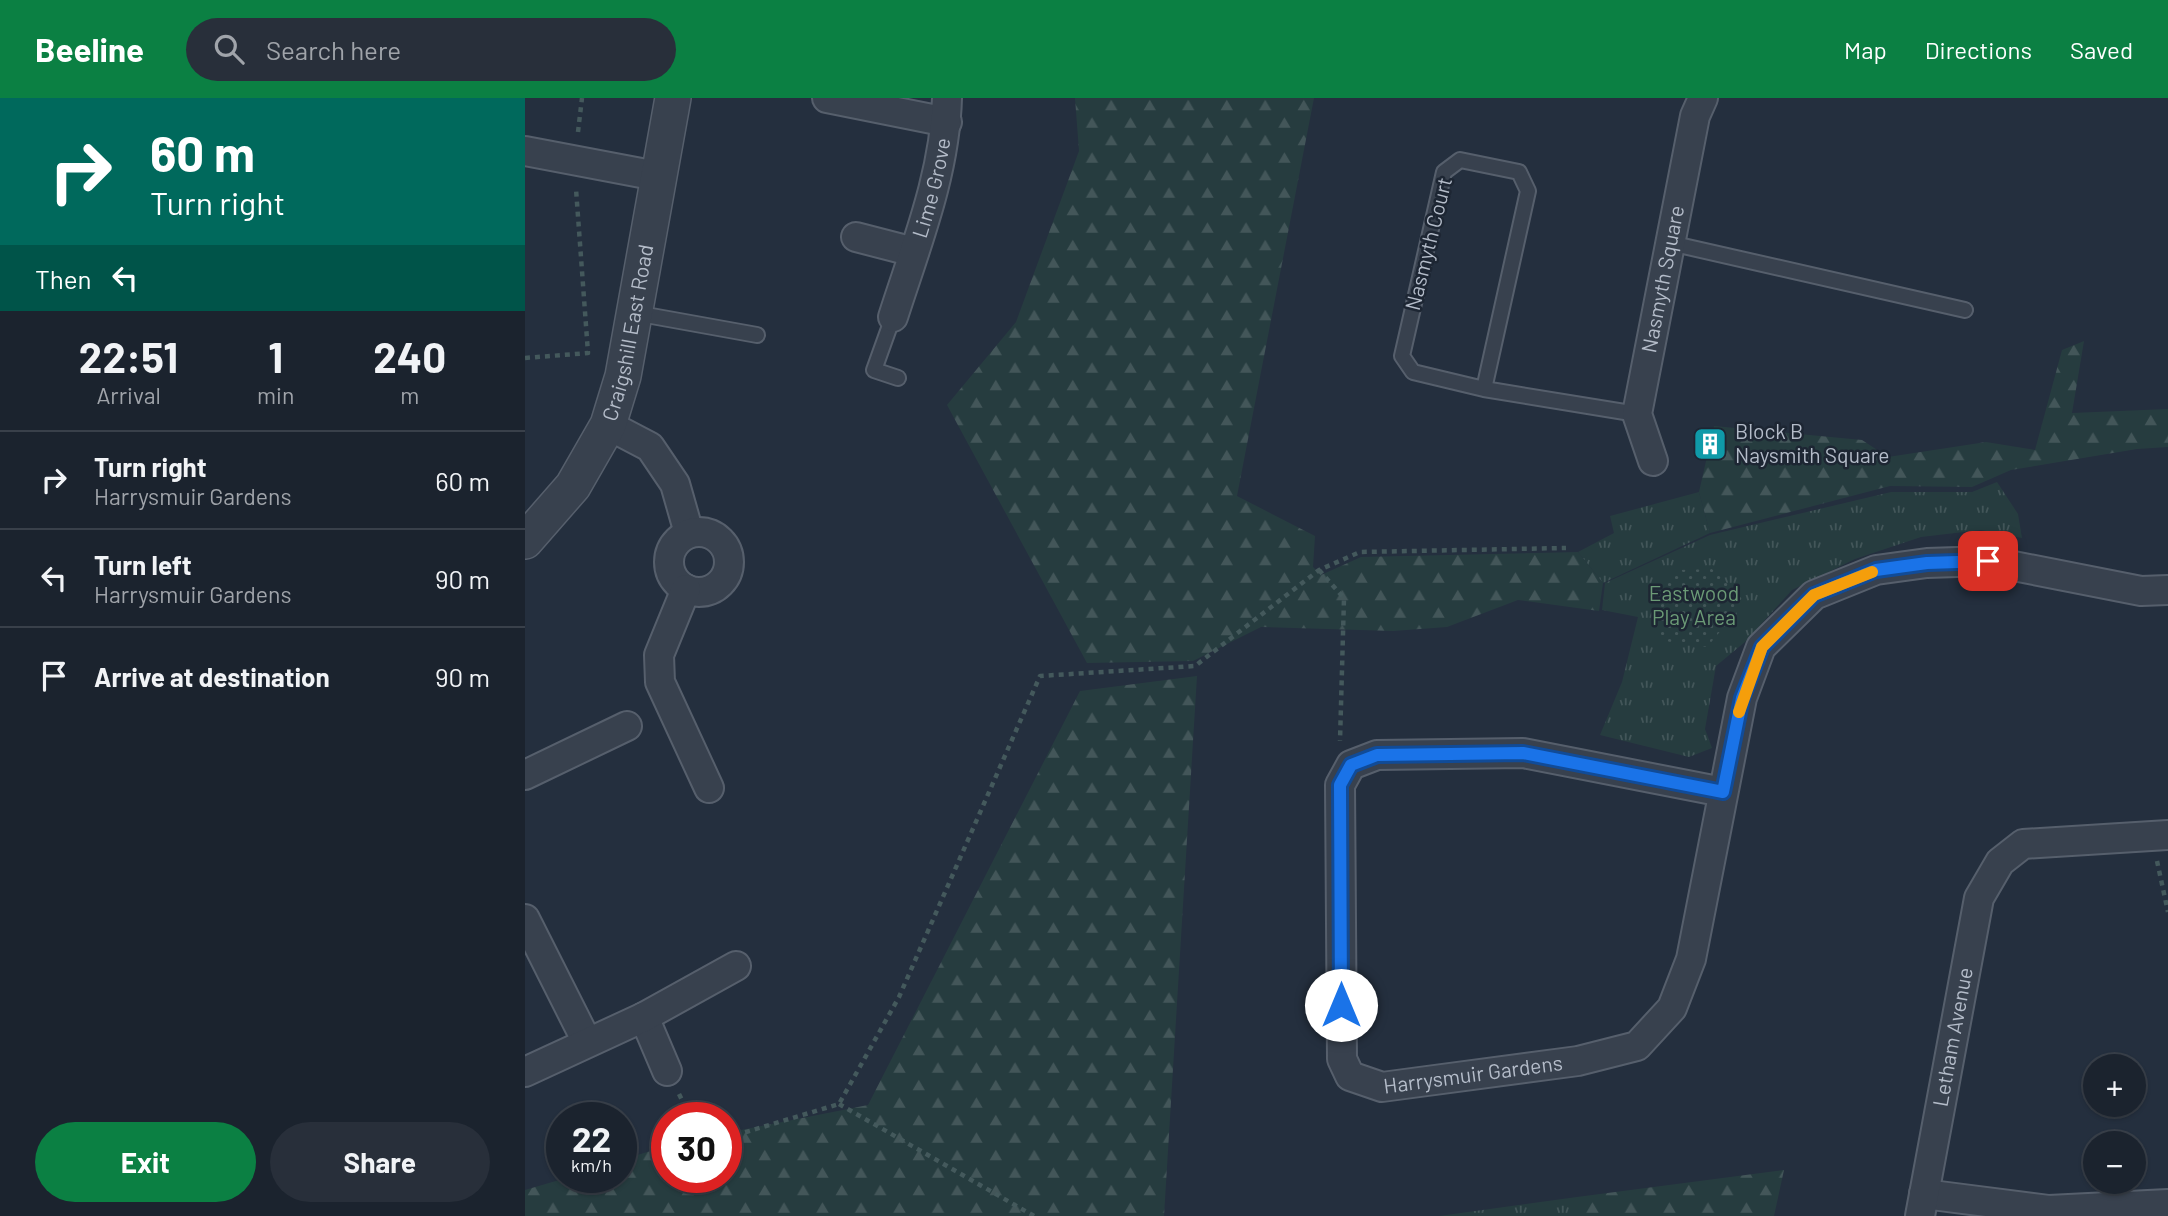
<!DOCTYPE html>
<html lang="en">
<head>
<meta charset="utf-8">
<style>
  :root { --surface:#1b232e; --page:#282f3a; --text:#f1f3f6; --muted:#a0a4aa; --line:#39404a; --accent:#0b8043 }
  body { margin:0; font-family:Barlow,sans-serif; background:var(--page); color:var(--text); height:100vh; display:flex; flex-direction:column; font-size:26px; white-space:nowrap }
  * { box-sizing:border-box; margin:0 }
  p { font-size:23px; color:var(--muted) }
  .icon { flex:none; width:38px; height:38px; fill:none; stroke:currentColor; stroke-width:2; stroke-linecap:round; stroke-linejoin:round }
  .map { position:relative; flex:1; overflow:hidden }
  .panel { display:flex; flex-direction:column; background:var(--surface); width:525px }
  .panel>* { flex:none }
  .hud { background:#00695c; color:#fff; overflow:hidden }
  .buttons { position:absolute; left:1558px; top:956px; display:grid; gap:14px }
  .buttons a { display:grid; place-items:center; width:63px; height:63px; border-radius:50%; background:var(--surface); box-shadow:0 2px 5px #0004,0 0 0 2px var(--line); font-size:35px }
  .speed { position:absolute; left:21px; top:1004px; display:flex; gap:14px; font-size:35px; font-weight:700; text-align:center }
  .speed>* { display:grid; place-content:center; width:91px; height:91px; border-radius:50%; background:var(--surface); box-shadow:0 2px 5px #0004,0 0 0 2px var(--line); line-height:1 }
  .speed small { font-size:18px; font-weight:400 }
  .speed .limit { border:10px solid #d22; background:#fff; color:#111 }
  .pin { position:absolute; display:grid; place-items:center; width:60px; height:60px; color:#fff; margin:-30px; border-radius:14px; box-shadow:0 4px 10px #0006 }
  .me { position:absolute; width:77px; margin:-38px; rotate:0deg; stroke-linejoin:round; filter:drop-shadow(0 0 5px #0008) }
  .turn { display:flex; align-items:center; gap:24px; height:147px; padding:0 35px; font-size:32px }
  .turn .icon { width:91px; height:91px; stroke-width:2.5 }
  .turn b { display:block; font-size:49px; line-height:60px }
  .then { display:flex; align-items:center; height:66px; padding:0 35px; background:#0003; gap:14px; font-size:26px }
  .eta { display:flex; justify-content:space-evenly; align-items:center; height:119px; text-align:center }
  .eta b { font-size:42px; font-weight:700; line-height:49px }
  .cta { display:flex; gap:14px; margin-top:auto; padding:14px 35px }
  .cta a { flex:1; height:80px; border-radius:42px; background:var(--accent); color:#fff; font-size:28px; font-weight:700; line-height:80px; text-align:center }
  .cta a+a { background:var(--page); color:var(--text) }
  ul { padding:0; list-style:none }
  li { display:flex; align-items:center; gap:21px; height:98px; padding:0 35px; border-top:2px solid var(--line) }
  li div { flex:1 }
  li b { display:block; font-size:26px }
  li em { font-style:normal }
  header { display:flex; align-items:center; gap:42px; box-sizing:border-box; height:98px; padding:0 35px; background:var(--accent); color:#fff }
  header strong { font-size:33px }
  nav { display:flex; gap:38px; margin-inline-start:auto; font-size:24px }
  .search { width:490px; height:63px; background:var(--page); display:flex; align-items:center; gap:18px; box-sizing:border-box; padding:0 24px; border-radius:38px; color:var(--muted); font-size:26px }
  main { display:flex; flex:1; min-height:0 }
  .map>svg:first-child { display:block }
</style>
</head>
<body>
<header>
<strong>Beeline</strong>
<div class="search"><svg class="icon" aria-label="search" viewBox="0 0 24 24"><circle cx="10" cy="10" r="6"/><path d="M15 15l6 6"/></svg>Search here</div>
<nav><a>Map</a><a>Directions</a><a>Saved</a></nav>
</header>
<main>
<section class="panel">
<div class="hud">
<div class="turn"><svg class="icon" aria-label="right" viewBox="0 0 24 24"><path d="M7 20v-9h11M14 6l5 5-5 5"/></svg><div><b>60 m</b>Turn right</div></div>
<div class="then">Then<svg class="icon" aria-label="left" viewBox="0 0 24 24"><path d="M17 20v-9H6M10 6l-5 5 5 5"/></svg></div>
</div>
<div class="eta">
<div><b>22:51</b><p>Arrival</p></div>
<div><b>1</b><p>min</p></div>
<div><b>240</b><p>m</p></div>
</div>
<ul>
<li><svg class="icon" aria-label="right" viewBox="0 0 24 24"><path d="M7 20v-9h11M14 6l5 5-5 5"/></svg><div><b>Turn right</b><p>Harrysmuir Gardens</p></div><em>60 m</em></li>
<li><svg class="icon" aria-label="left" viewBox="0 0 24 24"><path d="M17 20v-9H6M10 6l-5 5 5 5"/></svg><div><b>Turn left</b><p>Harrysmuir Gardens</p></div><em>90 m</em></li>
<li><svg class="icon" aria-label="arrive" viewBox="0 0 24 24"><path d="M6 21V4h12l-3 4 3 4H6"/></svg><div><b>Arrive at destination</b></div><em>90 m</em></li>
</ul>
<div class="cta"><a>Exit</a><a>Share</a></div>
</section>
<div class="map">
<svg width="1643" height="1118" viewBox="0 0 1643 1118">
  <defs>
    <pattern id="grass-tufts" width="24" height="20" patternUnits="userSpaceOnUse" patternTransform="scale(1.75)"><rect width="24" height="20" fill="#263c3f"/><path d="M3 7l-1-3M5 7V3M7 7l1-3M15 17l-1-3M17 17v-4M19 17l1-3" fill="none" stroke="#435659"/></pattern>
    <pattern id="forest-firs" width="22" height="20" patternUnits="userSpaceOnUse" patternTransform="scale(1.75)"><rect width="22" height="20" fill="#263c3f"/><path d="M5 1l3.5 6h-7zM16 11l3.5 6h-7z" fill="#435659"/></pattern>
    <pattern id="park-dots" width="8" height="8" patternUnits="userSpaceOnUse" patternTransform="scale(1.75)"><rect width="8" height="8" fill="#263c3f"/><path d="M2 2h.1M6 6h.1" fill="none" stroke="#435659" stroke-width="1.8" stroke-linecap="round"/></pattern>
  </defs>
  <rect width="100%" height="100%" fill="#242f3e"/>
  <path fill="url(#grass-tufts)" d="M1472 384 1493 416 1497 440 1456 432 1396 439 1330 461 1267 492 1220 544 1191 568 1180 631 1187 650 1164 659 1075 637 1097 584 1113 519 1077 512 1080 485 1185 437 1366 394H1447Z
    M1174 394 1185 435 1078 485 1053 454 1089 435 1085 418Z
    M1052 1099V1118H914Z"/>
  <path fill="url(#forest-firs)" d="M550 0H789L712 398 790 438 788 469 796 477 836 459 1053 454 1078 485 1074 513 993 502 922 529 868 533 736 529 668 563 562 565 422 307 491 224 554 53Z
    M1559 243 1547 315 1643 311V349L1612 351 1486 372 1447 389 1365 388 1185 435 1174 394 1189 328 1337 342 1363 359 1461 344 1510 352 1537 252Z
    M672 578 639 1118H0V1092L41 1080H96V1062L142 1048V1080H201V1035L343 1007 555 593Z
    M1259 1072 1249 1118H1052V1099Z"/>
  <path fill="url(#park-dots)" d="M1187 471 1221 503 1182 549 1132 542V495L1152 472Z"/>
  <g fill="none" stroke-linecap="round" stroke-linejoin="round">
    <defs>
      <path id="service" d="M935 62 994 74 1003 93 959 291 888 274 877 258 919 74Z
        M1145 145 1440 212
        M110 215 232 237
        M368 219 349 272 373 280
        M959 291 1112 316"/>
      <g id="minor">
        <path d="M302 0 422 24"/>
        <path d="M0 53 132 78"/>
        <path d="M331 139 389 154"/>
        <path id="s1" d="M368 219C391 147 420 76 422 0"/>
        <path d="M83 327 125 349 150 386 164 435"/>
        <path id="s2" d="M1128 363 1112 316 1170 18 1178 0"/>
        <circle cx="174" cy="464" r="30"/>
        <path d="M161 491 134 557 135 584 184 690"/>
        <path d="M0 677 102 628"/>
        <path id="s3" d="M1198 694 998 655 852 657 826 667 815 687 817 961 825 978 857 989 1053 963 1112 948 1147 910 1166 861 1217 600 1236 549 1289 497 1351 472 1402 465 1463 463 1616 493 1643 492"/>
        <path d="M0 821 62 944"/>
        <path d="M119 919 142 973"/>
        <path d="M0 974 119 919 211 868"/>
        <path d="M1399 1096 1524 1112 1643 1106"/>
        <path id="s4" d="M1395 1118 1454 800 1475 764 1498 746 1643 737"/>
      </g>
      <g id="tertiary">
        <path id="s5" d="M0 443 48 388 83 327 98 278 148 0"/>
      </g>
    </defs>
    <use href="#service" stroke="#565f6c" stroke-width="18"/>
    <use href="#minor" stroke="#565f6c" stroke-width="32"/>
    <use href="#tertiary" stroke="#565f6c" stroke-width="38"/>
    <path stroke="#44595c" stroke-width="4.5" stroke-dasharray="5 5" stroke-linecap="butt" d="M53 34 57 0
      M0 260 63 255 51 91
      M794 472 819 500 815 643
      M1632 763 1643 814
      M154 996 166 1020
      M314 1006 509 1118
      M201 1040 314 1006 374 899 515 578 670 568 794 472 835 454 1041 450"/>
    <use href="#service" stroke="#38414e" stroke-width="14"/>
    <use href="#minor" stroke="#38414e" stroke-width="28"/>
    <use href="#tertiary" stroke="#38414e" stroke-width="35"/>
  </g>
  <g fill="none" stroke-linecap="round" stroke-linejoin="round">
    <defs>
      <path id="route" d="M816 907 815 687 826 667 852 657 998 655 1198 694 1217 600 1237 549 1289 497 1351 472 1402 465 1463 463"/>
    </defs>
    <use href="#route" stroke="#114b97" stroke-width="18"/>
    <use href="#route" stroke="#1a73e8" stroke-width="12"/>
    <path stroke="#f59e0b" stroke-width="12" d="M1214 614 1237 549 1289 497 1347 474"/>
  </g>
  <defs>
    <symbol id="building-square" viewBox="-11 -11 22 22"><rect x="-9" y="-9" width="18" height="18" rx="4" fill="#0f9aa8" stroke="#1d2633"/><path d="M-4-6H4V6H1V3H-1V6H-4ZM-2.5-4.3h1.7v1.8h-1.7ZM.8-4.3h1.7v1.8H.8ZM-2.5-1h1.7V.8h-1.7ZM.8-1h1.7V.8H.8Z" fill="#fff"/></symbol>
  </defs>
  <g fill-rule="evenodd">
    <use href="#building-square" x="1166" y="327" width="38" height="38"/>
  </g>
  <g text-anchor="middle" stroke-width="5" stroke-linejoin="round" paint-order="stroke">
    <g font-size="21" fill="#b4bcc9" stroke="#1d2633">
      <text dy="7" stroke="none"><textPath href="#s1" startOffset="135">Lime Grove</textPath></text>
      <text transform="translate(904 146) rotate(-76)" y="7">Nasmyth Court</text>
      <text dy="7" stroke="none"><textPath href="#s2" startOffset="187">Nasmyth Square</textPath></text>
      <text dy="7" stroke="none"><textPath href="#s5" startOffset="238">Craigshill East Road</textPath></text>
      <text dy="7" stroke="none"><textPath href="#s4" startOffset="182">Letham Avenue</textPath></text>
      <text dy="7" stroke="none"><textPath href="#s3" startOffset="819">Harrysmuir Gardens</textPath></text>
    </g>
    <g font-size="21" fill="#b4bcc9" stroke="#1d2633" text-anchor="start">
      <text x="1210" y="341">Block B<tspan x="1210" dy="24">Naysmith Square</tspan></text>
    </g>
    <g font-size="21" fill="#6b9a76" stroke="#1d2633">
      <text x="1169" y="503">Eastwood<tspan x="1169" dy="24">Play Area</tspan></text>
    </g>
  </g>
</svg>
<div class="buttons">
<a>+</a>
<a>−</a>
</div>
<div class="speed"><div>22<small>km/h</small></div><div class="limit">30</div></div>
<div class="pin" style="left:1463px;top:463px;background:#d93025"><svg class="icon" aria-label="arrive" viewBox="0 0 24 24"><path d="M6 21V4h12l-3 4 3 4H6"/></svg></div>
<svg class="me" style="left:816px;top:907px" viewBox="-20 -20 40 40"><circle r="19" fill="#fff"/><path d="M0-13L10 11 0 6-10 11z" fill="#1a73e8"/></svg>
</div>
</main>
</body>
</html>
